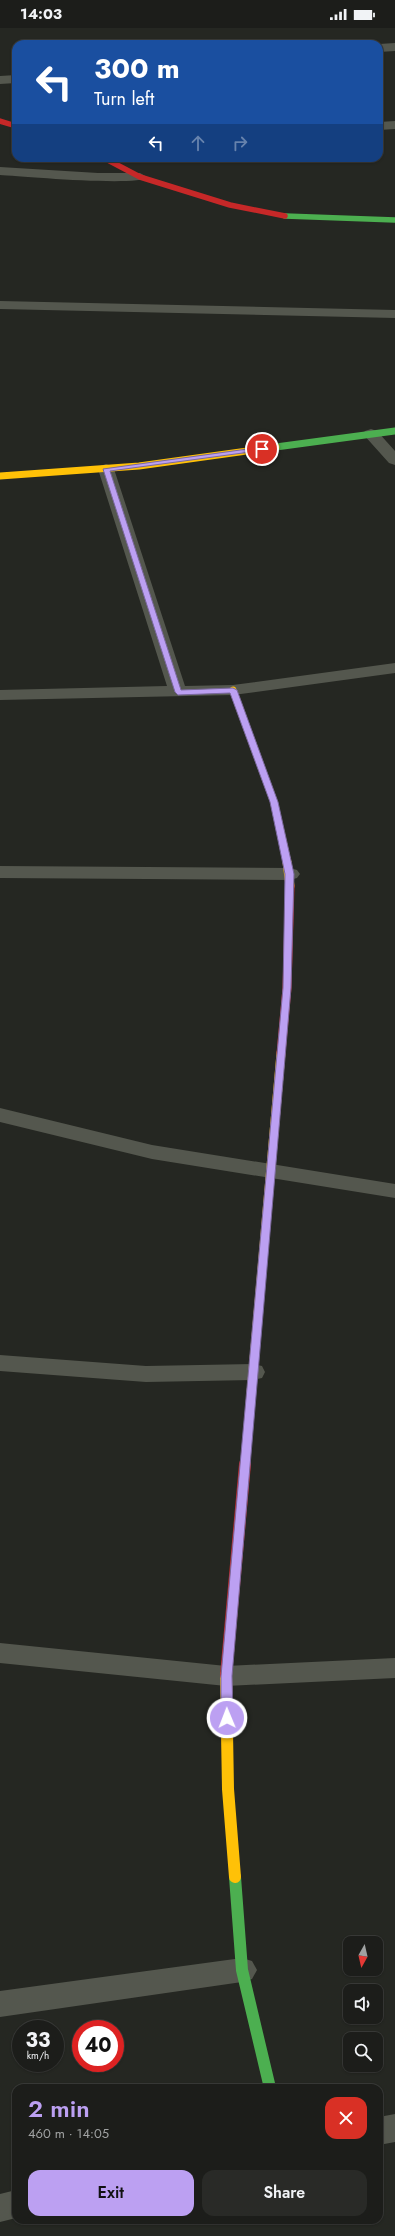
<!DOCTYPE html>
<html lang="en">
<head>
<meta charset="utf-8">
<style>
  :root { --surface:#1c1d1a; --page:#292a27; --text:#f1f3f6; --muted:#a0a2a2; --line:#3a3b39; --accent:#bca0f2 }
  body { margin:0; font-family:Jost,sans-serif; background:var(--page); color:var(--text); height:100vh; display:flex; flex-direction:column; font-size:15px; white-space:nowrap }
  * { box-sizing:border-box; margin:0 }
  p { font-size:13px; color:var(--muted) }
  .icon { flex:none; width:22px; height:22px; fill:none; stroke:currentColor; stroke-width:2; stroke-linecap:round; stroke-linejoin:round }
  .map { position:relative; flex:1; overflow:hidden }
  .panel { position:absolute; left:12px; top:2056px; width:371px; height:140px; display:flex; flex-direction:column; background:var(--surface); border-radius:12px; box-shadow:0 1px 3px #0004,0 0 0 1px var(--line) }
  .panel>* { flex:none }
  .banner { position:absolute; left:12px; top:12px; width:371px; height:122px; border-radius:12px; box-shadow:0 1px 3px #0004,0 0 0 1px var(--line); background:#1a4fa0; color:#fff; overflow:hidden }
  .needle { width:26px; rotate:188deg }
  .fabs { position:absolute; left:343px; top:1908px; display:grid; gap:8px }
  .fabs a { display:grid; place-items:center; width:40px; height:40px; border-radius:8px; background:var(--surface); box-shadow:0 1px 3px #0004,0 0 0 1px var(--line); font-size:20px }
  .speed { position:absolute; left:12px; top:1992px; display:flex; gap:8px; font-size:20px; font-weight:700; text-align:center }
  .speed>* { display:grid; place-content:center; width:52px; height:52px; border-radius:50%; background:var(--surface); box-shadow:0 1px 3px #0004,0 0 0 1px var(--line); line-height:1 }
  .speed small { font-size:10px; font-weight:400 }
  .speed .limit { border:6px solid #d22; background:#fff; color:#111 }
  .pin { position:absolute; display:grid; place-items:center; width:34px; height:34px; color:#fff; margin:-17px; border:2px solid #fff; border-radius:50%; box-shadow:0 1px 4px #0007 }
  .me { position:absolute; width:44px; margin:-22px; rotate:359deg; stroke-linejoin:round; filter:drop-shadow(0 0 3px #0008) }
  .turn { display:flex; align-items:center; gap:14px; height:84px; padding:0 16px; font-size:18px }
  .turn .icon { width:52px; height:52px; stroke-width:2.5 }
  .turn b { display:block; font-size:28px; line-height:34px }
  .lanes { display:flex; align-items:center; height:38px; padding:0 16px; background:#0003; justify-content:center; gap:20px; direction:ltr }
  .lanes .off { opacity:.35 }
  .round { display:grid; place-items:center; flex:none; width:42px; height:42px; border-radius:12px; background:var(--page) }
  .summary { display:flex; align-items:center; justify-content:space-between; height:68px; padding:0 16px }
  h1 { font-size:24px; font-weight:600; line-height:30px; color:var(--accent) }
  .button { display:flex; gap:8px; margin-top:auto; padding:8px 16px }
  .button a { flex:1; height:46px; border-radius:12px; background:var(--accent); color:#111; font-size:16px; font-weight:600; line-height:46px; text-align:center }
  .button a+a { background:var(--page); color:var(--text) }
  .status { display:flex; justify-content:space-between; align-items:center; height:28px; padding:0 20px; background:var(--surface); direction:ltr }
  .status svg { height:11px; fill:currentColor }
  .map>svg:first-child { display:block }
</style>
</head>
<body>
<div class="status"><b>14:03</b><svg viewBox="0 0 49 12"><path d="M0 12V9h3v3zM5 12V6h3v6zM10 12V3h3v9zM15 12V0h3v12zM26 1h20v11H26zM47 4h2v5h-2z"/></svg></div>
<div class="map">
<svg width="395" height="2208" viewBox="0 0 395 2208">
  <rect width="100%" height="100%" fill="#252722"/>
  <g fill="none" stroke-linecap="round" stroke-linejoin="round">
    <path fill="#54574e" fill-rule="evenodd" d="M395 15V23L379 24V16Z
      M16 47V55L0 56V48Z
      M395 93V101L379 102V94Z
      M0 139 98 145H140L147 149C140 159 19 148 0 147Z
      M0 273 395 282V290L0 281Z
      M371 401 377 403 395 423V437L389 435 363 406 365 403Z
      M106 436 112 438 114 441 185 658 233 657 395 635V645L233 667 0 672V662L167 658 98 441 100 438Z
      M0 838 290 840 297 842 300 846 297 850 290 852 0 850Z
      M0 1080 152 1117 395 1156V1170L152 1131 0 1094Z
      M0 1327 146 1338 253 1336 262 1338 265 1344 262 1350 253 1352 146 1354 0 1343Z
      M0 1615 226 1638 395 1630V1650L226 1658 0 1635Z
      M242 1930 252 1933 257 1942 252 1951 242 1954 0 1989V1963Z
      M395 2086V2114L379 2117V2089Z
      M16 2162V2190L0 2194V2166Z"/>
    <path stroke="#4caf50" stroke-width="5.5" d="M285 188 395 192"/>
    <path stroke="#4caf50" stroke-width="7" d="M276 419 395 403"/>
    <path stroke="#4caf50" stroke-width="12" d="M235 1849 242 1942 270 2060"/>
    <path stroke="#ffc107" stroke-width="7" d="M0 448 139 438 276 419
      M233 662 274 774 288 835"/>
    <path stroke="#ffc107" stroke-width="9" d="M287 834 290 858
      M251 1365 281 1025"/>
    <path stroke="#ffc107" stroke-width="12" d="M226 1647 228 1761 235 1849"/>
    <path stroke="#c62828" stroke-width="5.5" d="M0 93 16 98
      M104 130 140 149 230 177 285 188"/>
    <path stroke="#c62828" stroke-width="9" d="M281 1025 287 960 290 858
      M245 1437 251 1365"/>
    <path stroke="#c62828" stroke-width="12" d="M226 1647 245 1436"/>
  </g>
  <path fill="#bca0f2" stroke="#7a689d" d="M262 419 266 421 265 422 110 443 181 662 233 660 237 662 278 774 294 846 291 960 232 1648 233 1690 227 1695 221 1690V1648L283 960 285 846 270 774 230 665 178 667 175 664 103 441Z"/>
</svg>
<div class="fabs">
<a><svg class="needle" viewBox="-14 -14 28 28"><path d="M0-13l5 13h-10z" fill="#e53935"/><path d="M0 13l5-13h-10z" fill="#a0a2a2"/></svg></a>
<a><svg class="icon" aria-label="sound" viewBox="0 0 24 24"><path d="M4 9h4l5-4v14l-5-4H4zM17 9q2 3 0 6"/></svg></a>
<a><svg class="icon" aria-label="search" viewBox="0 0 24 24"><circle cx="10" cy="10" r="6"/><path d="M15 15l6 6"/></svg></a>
</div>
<div class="speed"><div>33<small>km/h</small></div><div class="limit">40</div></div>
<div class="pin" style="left:262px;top:421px;background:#d93025"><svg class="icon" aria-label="arrive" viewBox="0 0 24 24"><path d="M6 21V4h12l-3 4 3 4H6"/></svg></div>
<svg class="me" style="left:227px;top:1690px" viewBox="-20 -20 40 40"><circle r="17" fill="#bca0f2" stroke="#fff" stroke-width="3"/><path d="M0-11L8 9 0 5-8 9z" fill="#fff"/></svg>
<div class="banner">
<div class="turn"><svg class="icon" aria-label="left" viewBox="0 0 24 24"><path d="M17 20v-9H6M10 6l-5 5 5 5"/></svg><div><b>300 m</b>Turn left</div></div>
<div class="lanes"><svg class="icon" aria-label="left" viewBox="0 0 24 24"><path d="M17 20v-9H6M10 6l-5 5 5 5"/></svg><svg class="icon off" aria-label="ahead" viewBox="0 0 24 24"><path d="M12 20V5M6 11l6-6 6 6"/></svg><svg class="icon off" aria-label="right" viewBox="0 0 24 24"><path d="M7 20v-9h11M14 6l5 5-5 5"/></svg></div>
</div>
<section class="panel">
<div class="summary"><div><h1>2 min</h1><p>460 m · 14:05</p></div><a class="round" style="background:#d93025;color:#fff"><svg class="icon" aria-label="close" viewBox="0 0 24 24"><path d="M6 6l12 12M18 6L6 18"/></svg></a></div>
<div class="button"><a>Exit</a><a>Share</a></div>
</section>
</div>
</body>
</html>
